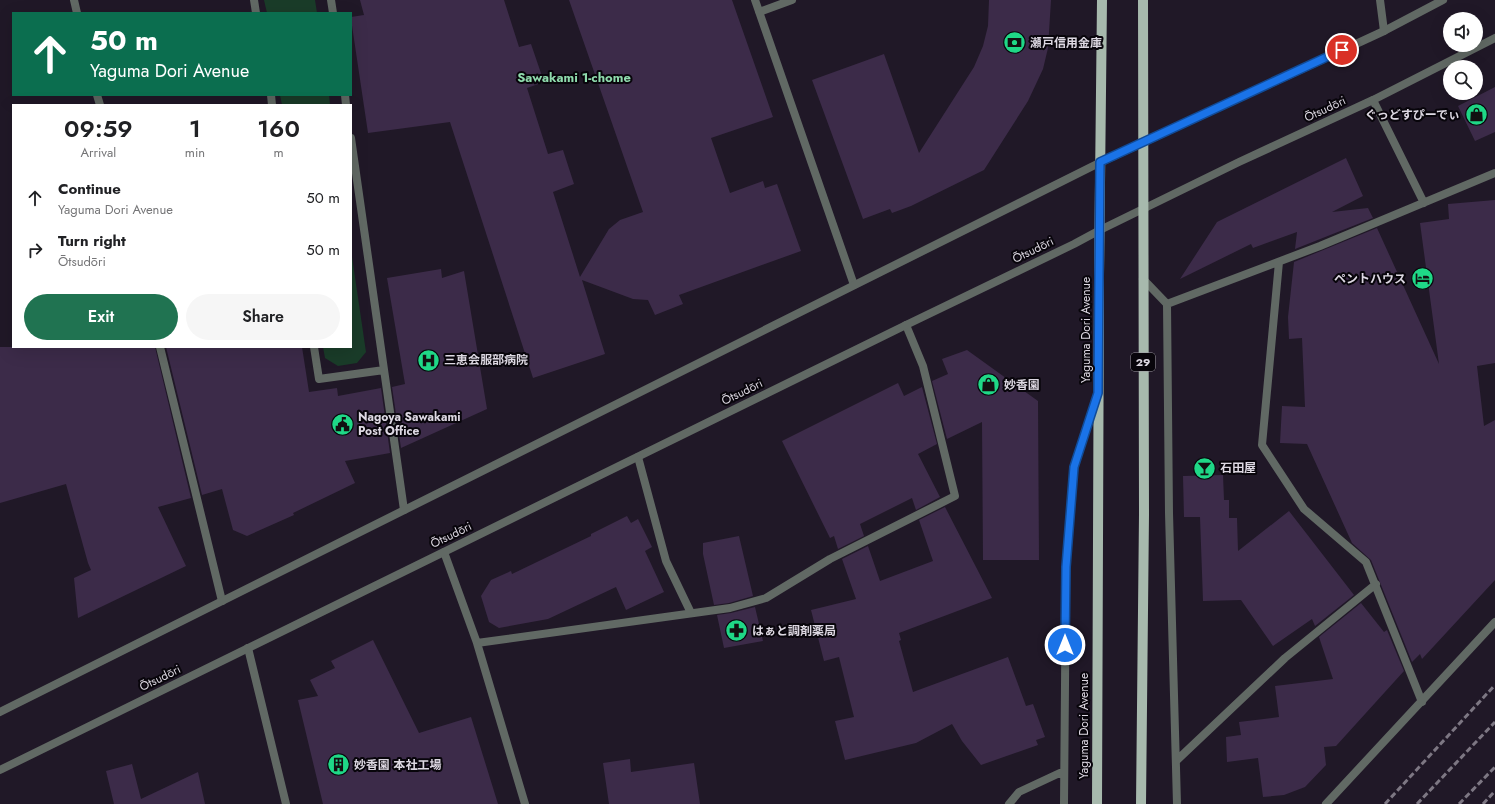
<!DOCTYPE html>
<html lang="en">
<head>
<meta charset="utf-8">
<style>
  :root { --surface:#fff; --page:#f6f6f6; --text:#202124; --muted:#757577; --accent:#207351 }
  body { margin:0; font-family:Jost,"Noto Sans JP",sans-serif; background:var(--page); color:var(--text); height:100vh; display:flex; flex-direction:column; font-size:15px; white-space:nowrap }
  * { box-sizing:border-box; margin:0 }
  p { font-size:13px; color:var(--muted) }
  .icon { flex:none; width:22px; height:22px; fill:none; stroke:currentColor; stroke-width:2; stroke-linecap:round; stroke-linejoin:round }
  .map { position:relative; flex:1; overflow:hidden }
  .side { position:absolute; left:12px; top:104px; width:340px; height:244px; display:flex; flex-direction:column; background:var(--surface); border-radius:0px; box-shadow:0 4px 16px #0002 }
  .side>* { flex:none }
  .guide { position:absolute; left:12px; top:12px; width:340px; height:84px; border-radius:0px; box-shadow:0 4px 16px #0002; background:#0b6e4f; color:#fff; overflow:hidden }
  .fabs { position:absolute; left:1443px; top:12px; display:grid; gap:8px }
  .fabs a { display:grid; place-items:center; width:40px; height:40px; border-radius:50%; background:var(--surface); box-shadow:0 4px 16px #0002; font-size:20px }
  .pin { position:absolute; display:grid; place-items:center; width:34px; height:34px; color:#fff; margin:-17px; border:2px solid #fff; border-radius:50%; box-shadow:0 1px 4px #0007 }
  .me { position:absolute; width:44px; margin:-22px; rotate:0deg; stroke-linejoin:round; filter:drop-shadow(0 0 3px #0008) }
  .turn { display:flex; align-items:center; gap:14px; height:84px; padding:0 12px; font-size:18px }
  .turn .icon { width:52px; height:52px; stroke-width:2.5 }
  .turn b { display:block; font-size:28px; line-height:34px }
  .eta { display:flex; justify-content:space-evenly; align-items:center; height:68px; text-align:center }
  .eta b { font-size:24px; font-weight:600; line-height:28px }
  .cta { display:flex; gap:8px; margin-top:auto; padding:8px 12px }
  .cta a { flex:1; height:46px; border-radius:24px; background:var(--accent); color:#fff; font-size:16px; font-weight:600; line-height:46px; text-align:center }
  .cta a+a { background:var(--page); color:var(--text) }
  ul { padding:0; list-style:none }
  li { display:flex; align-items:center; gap:12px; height:52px; padding:0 12px }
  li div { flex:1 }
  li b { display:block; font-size:15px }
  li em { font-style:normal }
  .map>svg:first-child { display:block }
</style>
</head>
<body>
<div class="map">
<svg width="1495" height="804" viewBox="0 0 1495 804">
  <rect width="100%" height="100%" fill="#201827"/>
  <path fill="#1a3c29" d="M264 0H315L317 13H267Z
    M280 95H329L330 105H282Z
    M351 250 366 352 357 363 338 366 325 358 323 347H351Z"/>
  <path fill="#3c2b49" d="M360 0H504L519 47 531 44 544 82 527 88 548 154 563 150 574 184 553 192 580 277 609 229 620 220 643 212 569 0H732L773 117 711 138 730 193 763 181 765 188 777 184 801 251 679 295 683 304 655 315 648 300 633 299 582 280 605 354 533 378 450 122 368 133 351 19V17L364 15Z
    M989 0H1051L1048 48 1043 69 1028 101 984 170 911 206 892 213 890 209 863 219 812 80 884 54 919 153 974 67 983 46 988 26Z
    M1495 87V132L1475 141 1458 106Z
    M1346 158 1363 196 1332 212 1368 208 1373 218 1295 249 1297 232 1253 248 1251 244 1180 279 1217 222Z
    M1495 200V363L1477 366 1484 426 1495 420V580L1422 659 1420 654 1412 662 1371 560 1352 543 1307 444 1280 443 1282 406 1305 407 1302 338 1289 339 1288 317 1294 262 1377 228 1439 364 1420 223 1449 219 1448 204Z
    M441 269 442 278 464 271 487 409 401 448 392 387 405 384 387 278Z
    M0 347H155L191 498 158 507 186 566 78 618 74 578 91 570 88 563 66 484 0 503Z
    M166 347H302L309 392 337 388 338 396 381 388 390 453 345 461 355 483 293 513 294 515 247 536 233 530 222 489 202 495Z
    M967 350 1038 401 1039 560H983L982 422 947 439 932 381 948 374 942 359Z
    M898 383 904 396 922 387 937 444 918 454 940 497 916 510 912 498 860 524 864 536 838 549 834 536 830 538 782 441Z
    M1223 475 1224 500H1229V518H1237L1238 551 1289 511 1354 595 1315 626 1312 619 1273 646 1241 600 1203 601 1200 517H1184L1183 476Z
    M945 507 992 598 899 633 901 640 899 641 913 692 1008 657 1026 706 1033 704 1045 737 1036 740 1038 745 981 765 962 741 952 724 916 743 845 760 835 721 854 717 839 657 824 661 811 610 856 599 842 559 868 546 880 581 933 561 919 520Z
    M627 516 631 523 638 519 652 547 645 551 664 592 626 610 616 587 548 619 499 628 489 622 481 596 491 580 511 571 512 574 591 536V534Z
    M739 536 753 596 729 603 714 605 703 554V543Z
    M1361 603 1384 632 1387 630 1404 671 1336 746 1324 747 1326 765 1305 787 1284 795 1263 797 1258 758 1227 762 1226 737 1241 735 1239 722 1279 717 1275 686 1333 679 1319 637Z
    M755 607 763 641 724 648 717 615 731 613Z
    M373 640 419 733 471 717 498 804H323L298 700 318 696 310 680 335 668 331 661Z
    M630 759 631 772 694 763 700 804H609L603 763Z
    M132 764 141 799 198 772 205 804H114L106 771Z"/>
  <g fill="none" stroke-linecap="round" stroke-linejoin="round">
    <path stroke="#616964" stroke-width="8" d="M74 0 77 13
      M254 0 256 13
      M331 0 333 13
      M755 0 854 285
      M1380 0 1384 31
      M759 12 792 0
      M97 95 100 105
      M271 95 272 105
      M345 95 346 105
      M1373 100 1424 203
      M351 138 404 510
      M1279 262 1262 445 1304 509 1366 562 1422 702
      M1143 279 1167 304 1320 246 1495 173
      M1167 304 1169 513 1177 804
      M160 347 222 601
      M314 347 319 379 384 370
      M638 457 666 561 691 613
      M444 552 477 643 525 804
      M477 643 730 608 766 598 830 559 955 496 923 366 906 325
      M248 648 286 804
      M1176 761 1285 658 1376 584
      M1009 804 1019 792 1064 771
      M1064 804 1066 567 1074 467 1096 399"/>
    <path stroke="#616964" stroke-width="8" d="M0 712 1101 162 1384 31 1443 0
      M0 770 906 325 1074 244 1100 230 1239 162 1373 100 1495 38
      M1326 804 1495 622"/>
    <path stroke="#a7b9ad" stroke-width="10" d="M1097 804 1099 275 1102 0
      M1141 804 1144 514 1143 0"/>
    <path stroke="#7d7783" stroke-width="3" stroke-dasharray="6 3" stroke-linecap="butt" d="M1385 804 1495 685
      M1417 804 1495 722
      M1459 804 1495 767
      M1483 804 1495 791"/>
  </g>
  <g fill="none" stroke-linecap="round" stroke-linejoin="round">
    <defs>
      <path id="route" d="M1065 645 1066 567 1074 467 1098 393 1100 162 1342 50"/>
    </defs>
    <use href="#route" stroke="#114b97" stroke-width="10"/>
    <use href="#route" stroke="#1a73e8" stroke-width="7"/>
  </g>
  <defs>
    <symbol id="bank-disc" viewBox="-11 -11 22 22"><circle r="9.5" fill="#1fd887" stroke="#08050b"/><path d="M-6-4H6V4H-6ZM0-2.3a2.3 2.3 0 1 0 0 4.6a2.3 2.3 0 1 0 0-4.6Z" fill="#111"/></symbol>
    <symbol id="shop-disc" viewBox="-11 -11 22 22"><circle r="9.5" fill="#1fd887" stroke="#08050b"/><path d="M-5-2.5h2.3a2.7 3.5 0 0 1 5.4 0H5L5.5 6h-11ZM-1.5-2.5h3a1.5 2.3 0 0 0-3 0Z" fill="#111"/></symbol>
    <symbol id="hotel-disc" viewBox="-11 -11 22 22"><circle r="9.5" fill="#1fd887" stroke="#08050b"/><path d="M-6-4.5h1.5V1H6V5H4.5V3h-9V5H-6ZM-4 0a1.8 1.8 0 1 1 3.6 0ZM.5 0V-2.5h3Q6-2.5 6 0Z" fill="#111"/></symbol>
    <symbol id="hospital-disc" viewBox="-11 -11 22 22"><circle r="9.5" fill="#1fd887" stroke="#08050b"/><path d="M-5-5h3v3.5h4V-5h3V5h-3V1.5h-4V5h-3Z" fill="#111"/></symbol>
    <symbol id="civic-disc" viewBox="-11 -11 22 22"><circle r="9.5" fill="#1fd887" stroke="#08050b"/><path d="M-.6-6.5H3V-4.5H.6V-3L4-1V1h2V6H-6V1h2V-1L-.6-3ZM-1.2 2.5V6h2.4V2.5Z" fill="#111"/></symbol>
    <symbol id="bar-disc" viewBox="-11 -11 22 22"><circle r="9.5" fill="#1fd887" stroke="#08050b"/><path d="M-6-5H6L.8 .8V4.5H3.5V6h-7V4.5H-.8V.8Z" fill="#111"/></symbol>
    <symbol id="pharmacy-disc" viewBox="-11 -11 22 22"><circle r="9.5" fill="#1fd887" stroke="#08050b"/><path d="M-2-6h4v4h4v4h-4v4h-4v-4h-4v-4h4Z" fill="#111"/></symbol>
    <symbol id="building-disc" viewBox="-11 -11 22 22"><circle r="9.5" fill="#1fd887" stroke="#08050b"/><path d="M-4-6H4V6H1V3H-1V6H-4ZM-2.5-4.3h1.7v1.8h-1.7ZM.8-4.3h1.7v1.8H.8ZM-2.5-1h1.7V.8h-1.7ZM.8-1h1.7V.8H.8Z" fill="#111"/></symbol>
  </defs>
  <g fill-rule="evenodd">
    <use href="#bank-disc" x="1002" y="30" width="25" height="25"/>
    <use href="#shop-disc" x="1464" y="102" width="25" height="25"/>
    <use href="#hotel-disc" x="1410" y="266" width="25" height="25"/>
    <use href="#hospital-disc" x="416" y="348" width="25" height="25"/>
    <use href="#shop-disc" x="976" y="372" width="25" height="25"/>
    <use href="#civic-disc" x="330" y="412" width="25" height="25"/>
    <use href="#bar-disc" x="1192" y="456" width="25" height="25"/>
    <use href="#pharmacy-disc" x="724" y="618" width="25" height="25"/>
    <use href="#building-disc" x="326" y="752" width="25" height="25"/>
  </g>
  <g text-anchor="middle" stroke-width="4" stroke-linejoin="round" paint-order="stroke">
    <rect fill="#08050b" stroke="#9d99a2" stroke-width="1" x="1131" y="353" width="24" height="18" rx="3"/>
    <g font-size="11" font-weight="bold" fill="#ddd8e2">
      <text x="1143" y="366">29</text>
    </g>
    <g font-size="12" font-weight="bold" fill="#ddd8e2" stroke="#08050b" text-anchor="start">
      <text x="1030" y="47">瀬戸信用金庫</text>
      <text x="1460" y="119" text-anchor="end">ぐっどすぴーでぃ</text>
      <text x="1406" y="283" text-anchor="end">ペントハウス</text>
      <text x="444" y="364">三恵会服部病院</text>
      <text x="1004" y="389">妙香園</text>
      <text x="358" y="421">Nagoya Sawakami<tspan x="358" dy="14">Post Office</tspan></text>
      <text x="1220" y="472">石田屋</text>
      <text x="752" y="635">はぁと調剤薬局</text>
      <text x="354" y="769">妙香園 本社工場</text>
    </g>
    <g font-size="12" fill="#ddd8e2" stroke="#08050b">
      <text transform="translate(1325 109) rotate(-25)" y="4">Ōtsudōri</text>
      <text transform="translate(1033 250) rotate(-26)" y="4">Ōtsudōri</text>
      <text transform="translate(1086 330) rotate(-90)" y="4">Yaguma Dori Avenue</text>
      <text transform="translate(742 392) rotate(-26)" y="4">Ōtsudōri</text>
      <text transform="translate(451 535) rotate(-26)" y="4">Ōtsudōri</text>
      <text transform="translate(160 678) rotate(-26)" y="4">Ōtsudōri</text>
      <text transform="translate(1084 726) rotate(-90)" y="4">Yaguma Dori Avenue</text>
    </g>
    <g font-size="13" font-weight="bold" fill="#8fdbad" stroke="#08050b">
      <text x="574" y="82">Sawakami 1-chome</text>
    </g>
  </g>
</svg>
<div class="fabs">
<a><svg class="icon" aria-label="sound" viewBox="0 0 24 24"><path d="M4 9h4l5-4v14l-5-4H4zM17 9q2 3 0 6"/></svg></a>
<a><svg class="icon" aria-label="search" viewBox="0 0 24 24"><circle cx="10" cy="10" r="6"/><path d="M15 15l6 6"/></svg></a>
</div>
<div class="pin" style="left:1342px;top:50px;background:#d93025"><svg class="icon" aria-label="arrive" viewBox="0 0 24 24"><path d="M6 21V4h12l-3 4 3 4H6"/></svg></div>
<svg class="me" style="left:1065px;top:645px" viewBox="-20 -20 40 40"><circle r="17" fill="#1a73e8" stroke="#fff" stroke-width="3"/><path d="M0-11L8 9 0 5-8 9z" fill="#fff"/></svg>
<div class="guide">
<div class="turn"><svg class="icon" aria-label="ahead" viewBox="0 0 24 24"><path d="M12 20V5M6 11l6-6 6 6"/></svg><div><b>50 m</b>Yaguma Dori Avenue</div></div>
</div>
<section class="side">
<div class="eta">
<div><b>09:59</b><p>Arrival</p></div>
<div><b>1</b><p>min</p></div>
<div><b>160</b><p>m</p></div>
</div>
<ul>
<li><svg class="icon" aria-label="ahead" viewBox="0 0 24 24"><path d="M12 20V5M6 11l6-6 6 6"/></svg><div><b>Continue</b><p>Yaguma Dori Avenue</p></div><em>50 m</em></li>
<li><svg class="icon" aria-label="right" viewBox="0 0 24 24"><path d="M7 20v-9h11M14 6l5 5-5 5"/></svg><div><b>Turn right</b><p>Ōtsudōri</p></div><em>50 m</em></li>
</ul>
<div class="cta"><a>Exit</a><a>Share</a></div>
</section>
</div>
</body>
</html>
